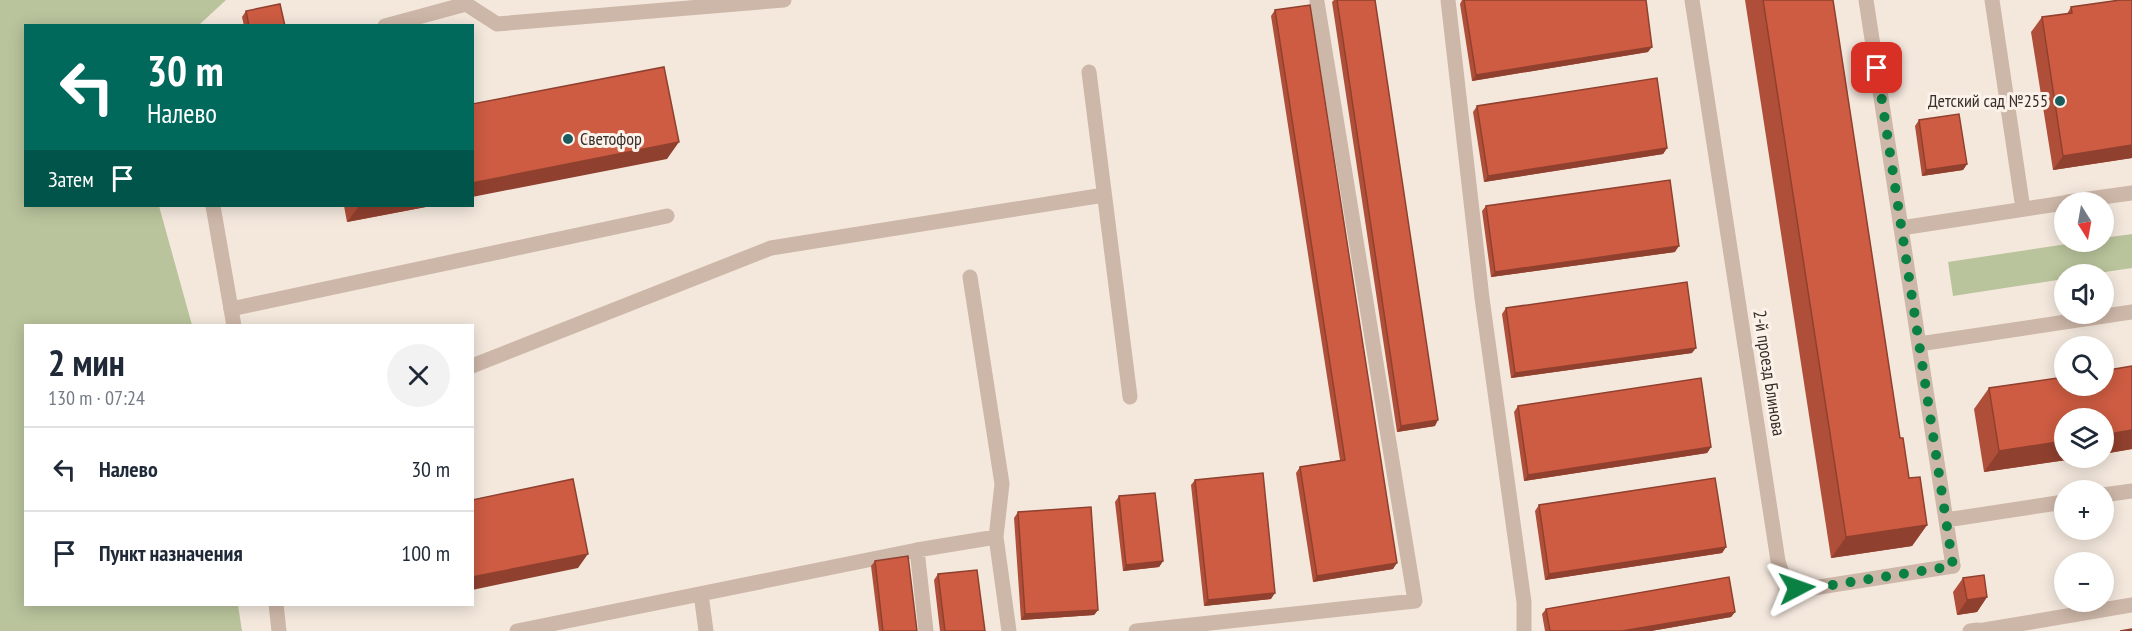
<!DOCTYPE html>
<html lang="ru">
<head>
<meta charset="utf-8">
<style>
  :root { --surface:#fff; --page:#f2f2f3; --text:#1f2937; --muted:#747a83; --line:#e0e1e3 }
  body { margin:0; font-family:"PT Sans Narrow",sans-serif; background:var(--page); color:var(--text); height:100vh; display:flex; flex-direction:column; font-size:22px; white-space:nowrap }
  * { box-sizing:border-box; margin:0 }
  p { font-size:20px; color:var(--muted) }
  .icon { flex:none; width:33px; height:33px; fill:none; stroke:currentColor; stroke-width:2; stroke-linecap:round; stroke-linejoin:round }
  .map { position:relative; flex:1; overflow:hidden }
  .details { position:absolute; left:24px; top:324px; width:450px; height:282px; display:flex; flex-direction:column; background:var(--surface); border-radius:0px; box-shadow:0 3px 15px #0003 }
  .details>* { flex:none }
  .banner { position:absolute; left:24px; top:24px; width:450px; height:183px; border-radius:0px; box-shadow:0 3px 15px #0003; background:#00695c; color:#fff; overflow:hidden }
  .needle { width:39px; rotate:169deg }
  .fabs { position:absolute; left:2054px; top:192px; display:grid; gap:12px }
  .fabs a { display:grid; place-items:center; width:60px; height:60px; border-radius:50%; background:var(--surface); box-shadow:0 3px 15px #0003; font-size:30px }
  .pin { position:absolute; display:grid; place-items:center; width:51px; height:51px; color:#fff; margin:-26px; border-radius:12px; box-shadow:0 3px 9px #0006 }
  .me { position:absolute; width:66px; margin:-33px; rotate:86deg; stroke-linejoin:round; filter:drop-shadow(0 0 4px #0008) }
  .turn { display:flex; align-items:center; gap:21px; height:126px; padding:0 24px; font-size:27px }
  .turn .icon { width:78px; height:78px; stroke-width:2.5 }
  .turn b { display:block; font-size:42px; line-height:51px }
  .then { display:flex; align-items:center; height:57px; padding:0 24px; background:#0003; gap:12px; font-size:22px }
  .round { display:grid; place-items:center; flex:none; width:63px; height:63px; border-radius:32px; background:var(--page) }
  .headline { display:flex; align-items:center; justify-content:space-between; height:102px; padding:0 24px }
  h1 { font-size:36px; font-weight:800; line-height:45px }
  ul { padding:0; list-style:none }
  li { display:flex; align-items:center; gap:18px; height:84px; padding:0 24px; border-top:2px solid var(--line) }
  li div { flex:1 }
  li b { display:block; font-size:22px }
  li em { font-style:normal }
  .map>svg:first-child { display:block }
</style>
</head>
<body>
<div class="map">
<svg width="2132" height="631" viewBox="0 0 2132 631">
  <rect width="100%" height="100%" fill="#f4e8dd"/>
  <path fill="#b9c49c" d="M0 0H226L200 24 195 25 26 26V206H159L192 325 26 326V604L238 605 242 631H0Z
    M2132 234V268L2092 274H2064V279L1953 296 1948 262 2080 242H2103V238Z"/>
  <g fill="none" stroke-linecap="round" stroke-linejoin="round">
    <path stroke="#cdb7a8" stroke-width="15" d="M1448 0 1482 298 1524 602V631
      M1866 0 1953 566
      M1992 0 2023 209
      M385 26 466 4 497 24 784 0
      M1089 72 1130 397
      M2067 202 2132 193
      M1901 228 2064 203
      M970 277 1002 484 996 537 1009 631
      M231 309 667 216
      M1919 344 2132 312
      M472 366 771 248 1104 195
      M2103 495 2132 491
      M1946 520 2064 502
      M701 594 706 631
      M517 631 917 550
      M926 631 917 550 996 537
      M1136 631 1415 601 1317 2
      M1978 631 2132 605"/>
    <path stroke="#cdb7a8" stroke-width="15" d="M1692 0 1778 561C1784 583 1790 588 1813 588L1953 566
      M213 206 234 326
      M276 604 279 631
      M1970 631 1978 630"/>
  </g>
  <path fill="#b04f39" d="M1334 0H1375L1435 426 1397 432 1332 2Z
    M1462 0H1646L1648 52 1472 81 1460 4Z
    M1745 0H1833L1900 438 1909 478 1927 525 1912 546 1831 558Z
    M2132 0V158L2053 170 2031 32 2042 17 2067 14 2071 7Z
    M1275 10 1393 569 1313 582 1296 473 1300 467 1340 460 1271 16Z
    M246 11 285 26H244L242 17Z
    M1477 106 1667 148 1663 154 1484 182 1473 112Z
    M1919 120 1967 164 1963 170 1922 176 1915 126Z
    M344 206H431L347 222Z
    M1486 206 1675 252 1491 277 1482 211Z
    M1506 308 1692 353 1511 378 1502 314Z
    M2132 366V449L2103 454V418H2064V458H2080L1984 472 1974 409 1989 388 2064 377V386H2103V371Z
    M1518 406 1711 447 1707 453 1524 481 1514 412Z
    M1195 480 1271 599 1204 606 1191 485Z
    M1119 496 1163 561 1159 567 1123 571 1115 502Z
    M1539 505 1726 547 1722 553 1545 580 1535 511Z
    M1018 512 1098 610 1094 615 1021 620 1014 518Z
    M875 561 917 631H879L871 566Z
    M938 574 985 631H940L934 580Z
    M1963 578 1987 597 1977 612 1957 615 1953 592Z
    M1546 609 1735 612 1731 617 1651 631H1545L1542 614Z"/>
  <path fill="#90402e" d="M1652 47 1648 52 1472 81 1476 75Z
    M679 142 667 159 472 197V183Z
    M2132 145V158L2053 170 2063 156Z
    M1667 148 1663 154 1484 182 1488 176Z
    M1967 164 1963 170 1922 176 1926 170Z
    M359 206H431L347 222Z
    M1679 246 1675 252 1491 277 1495 272Z
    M1696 348 1692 353 1511 378 1515 373Z
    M1438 420 1435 426 1397 432 1401 426Z
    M2132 430V449L2103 454V435Z
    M2064 441V458H2080L1984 472 1999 451Z
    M1711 447 1707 453 1524 481 1528 475Z
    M1927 525 1912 546 1831 558 1846 537Z
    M1726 547 1722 553 1545 580 1549 574Z
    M588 554 578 568 472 590V577Z
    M1163 561 1159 567 1123 571 1126 565Z
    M1397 563 1393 569 1313 582 1317 576Z
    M1275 593 1271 599 1204 606 1208 600Z
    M1987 597 1977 612 1957 615 1967 600Z
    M1098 610 1094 615 1021 620 1025 614Z
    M1735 612 1731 617 1651 631H1622Z"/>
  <path fill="#cd5c42" stroke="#90402e" stroke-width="1.5" d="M1337 0H1375L1438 420 1401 426Z
    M1464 0H1646L1652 47 1476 75Z
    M1763 0H1833L1900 438H1903L1909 478 1920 477 1927 525 1846 537Z
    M2120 0H2132V145L2063 156 2042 17 2072 13 2071 7Z
    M280 4 285 26H249L246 11Z
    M1310 5 1397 563 1317 576 1300 467 1345 460 1275 10Z
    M664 67 679 142 472 183V104Z
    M1657 78 1667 148 1488 176 1477 106Z
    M1959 114 1967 164 1926 170 1919 120Z
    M1670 180 1679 246 1495 272 1486 206Z
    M1687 282 1696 348 1515 373 1506 308Z
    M2132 366V430L2103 435V418H2064V441L1999 451 1989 388 2064 377V386H2103V371Z
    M1701 378 1711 447 1528 475 1518 406Z
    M1263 473 1275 593 1208 600 1195 480Z
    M1715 478 1726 547 1549 574 1539 505Z
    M573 479 588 554 472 577V500Z
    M1155 493 1163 561 1126 565 1119 496Z
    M1091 507 1098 610 1025 614 1018 512Z
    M908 556 917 631H883L875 561Z
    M977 570 985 631H945L938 574Z
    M1984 575 1987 597 1967 600 1963 578Z
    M1729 577 1735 612 1622 631H1550L1546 609Z
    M2132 629V631H2120Z"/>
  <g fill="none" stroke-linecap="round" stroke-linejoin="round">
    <path stroke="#0b8043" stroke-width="10" stroke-dasharray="0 18" d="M1797 588H1813L1953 566 1877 68"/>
  </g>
  <g fill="#1b5d5e" stroke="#fbf2ea" stroke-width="2">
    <circle cx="2060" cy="101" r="6"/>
    <circle cx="568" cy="139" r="6"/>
  </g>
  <g text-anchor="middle" stroke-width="6" stroke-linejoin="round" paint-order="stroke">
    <g font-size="18" fill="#392d29" stroke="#fbf2ea" text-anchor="end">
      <text x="2048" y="107">Детский сад №255</text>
      <text x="580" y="145" text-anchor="start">Светофор</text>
    </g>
    <g font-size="18" fill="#392d29" stroke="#fbf2ea">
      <text transform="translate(1769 373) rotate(81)" y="6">2-й проезд Блинова</text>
    </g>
  </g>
</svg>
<div class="fabs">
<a><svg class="needle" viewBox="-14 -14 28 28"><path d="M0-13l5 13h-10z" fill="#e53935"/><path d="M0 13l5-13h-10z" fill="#747a83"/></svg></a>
<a><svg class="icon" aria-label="sound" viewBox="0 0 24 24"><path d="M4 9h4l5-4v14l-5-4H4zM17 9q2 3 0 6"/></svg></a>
<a><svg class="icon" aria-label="search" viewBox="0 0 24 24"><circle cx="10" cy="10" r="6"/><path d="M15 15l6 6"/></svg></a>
<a><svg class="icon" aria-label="layers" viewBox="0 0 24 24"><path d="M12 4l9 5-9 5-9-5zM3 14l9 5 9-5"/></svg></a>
<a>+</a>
<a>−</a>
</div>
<div class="pin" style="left:1877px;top:68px;background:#d93025"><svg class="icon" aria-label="arrive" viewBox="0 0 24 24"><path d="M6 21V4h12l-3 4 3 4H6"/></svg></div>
<svg class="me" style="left:1797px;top:588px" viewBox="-20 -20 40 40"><path d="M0-17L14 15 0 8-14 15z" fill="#0b8043" stroke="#fff" stroke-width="4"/></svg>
<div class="banner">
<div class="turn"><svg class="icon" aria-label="left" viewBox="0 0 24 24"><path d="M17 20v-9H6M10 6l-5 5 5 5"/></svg><div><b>30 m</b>Налево</div></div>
<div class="then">Затем<svg class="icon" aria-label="arrive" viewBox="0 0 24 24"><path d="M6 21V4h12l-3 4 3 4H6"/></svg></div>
</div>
<section class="details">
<div class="headline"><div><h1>2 мин</h1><p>130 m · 07:24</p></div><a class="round"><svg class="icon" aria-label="close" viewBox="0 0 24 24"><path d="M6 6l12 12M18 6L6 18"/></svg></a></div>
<ul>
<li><svg class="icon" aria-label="left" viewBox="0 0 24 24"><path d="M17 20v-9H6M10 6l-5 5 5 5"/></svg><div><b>Налево</b></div><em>30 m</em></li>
<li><svg class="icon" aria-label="arrive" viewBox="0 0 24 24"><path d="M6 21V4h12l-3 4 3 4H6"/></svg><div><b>Пункт назначения</b></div><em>100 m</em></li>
</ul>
</section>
</div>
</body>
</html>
